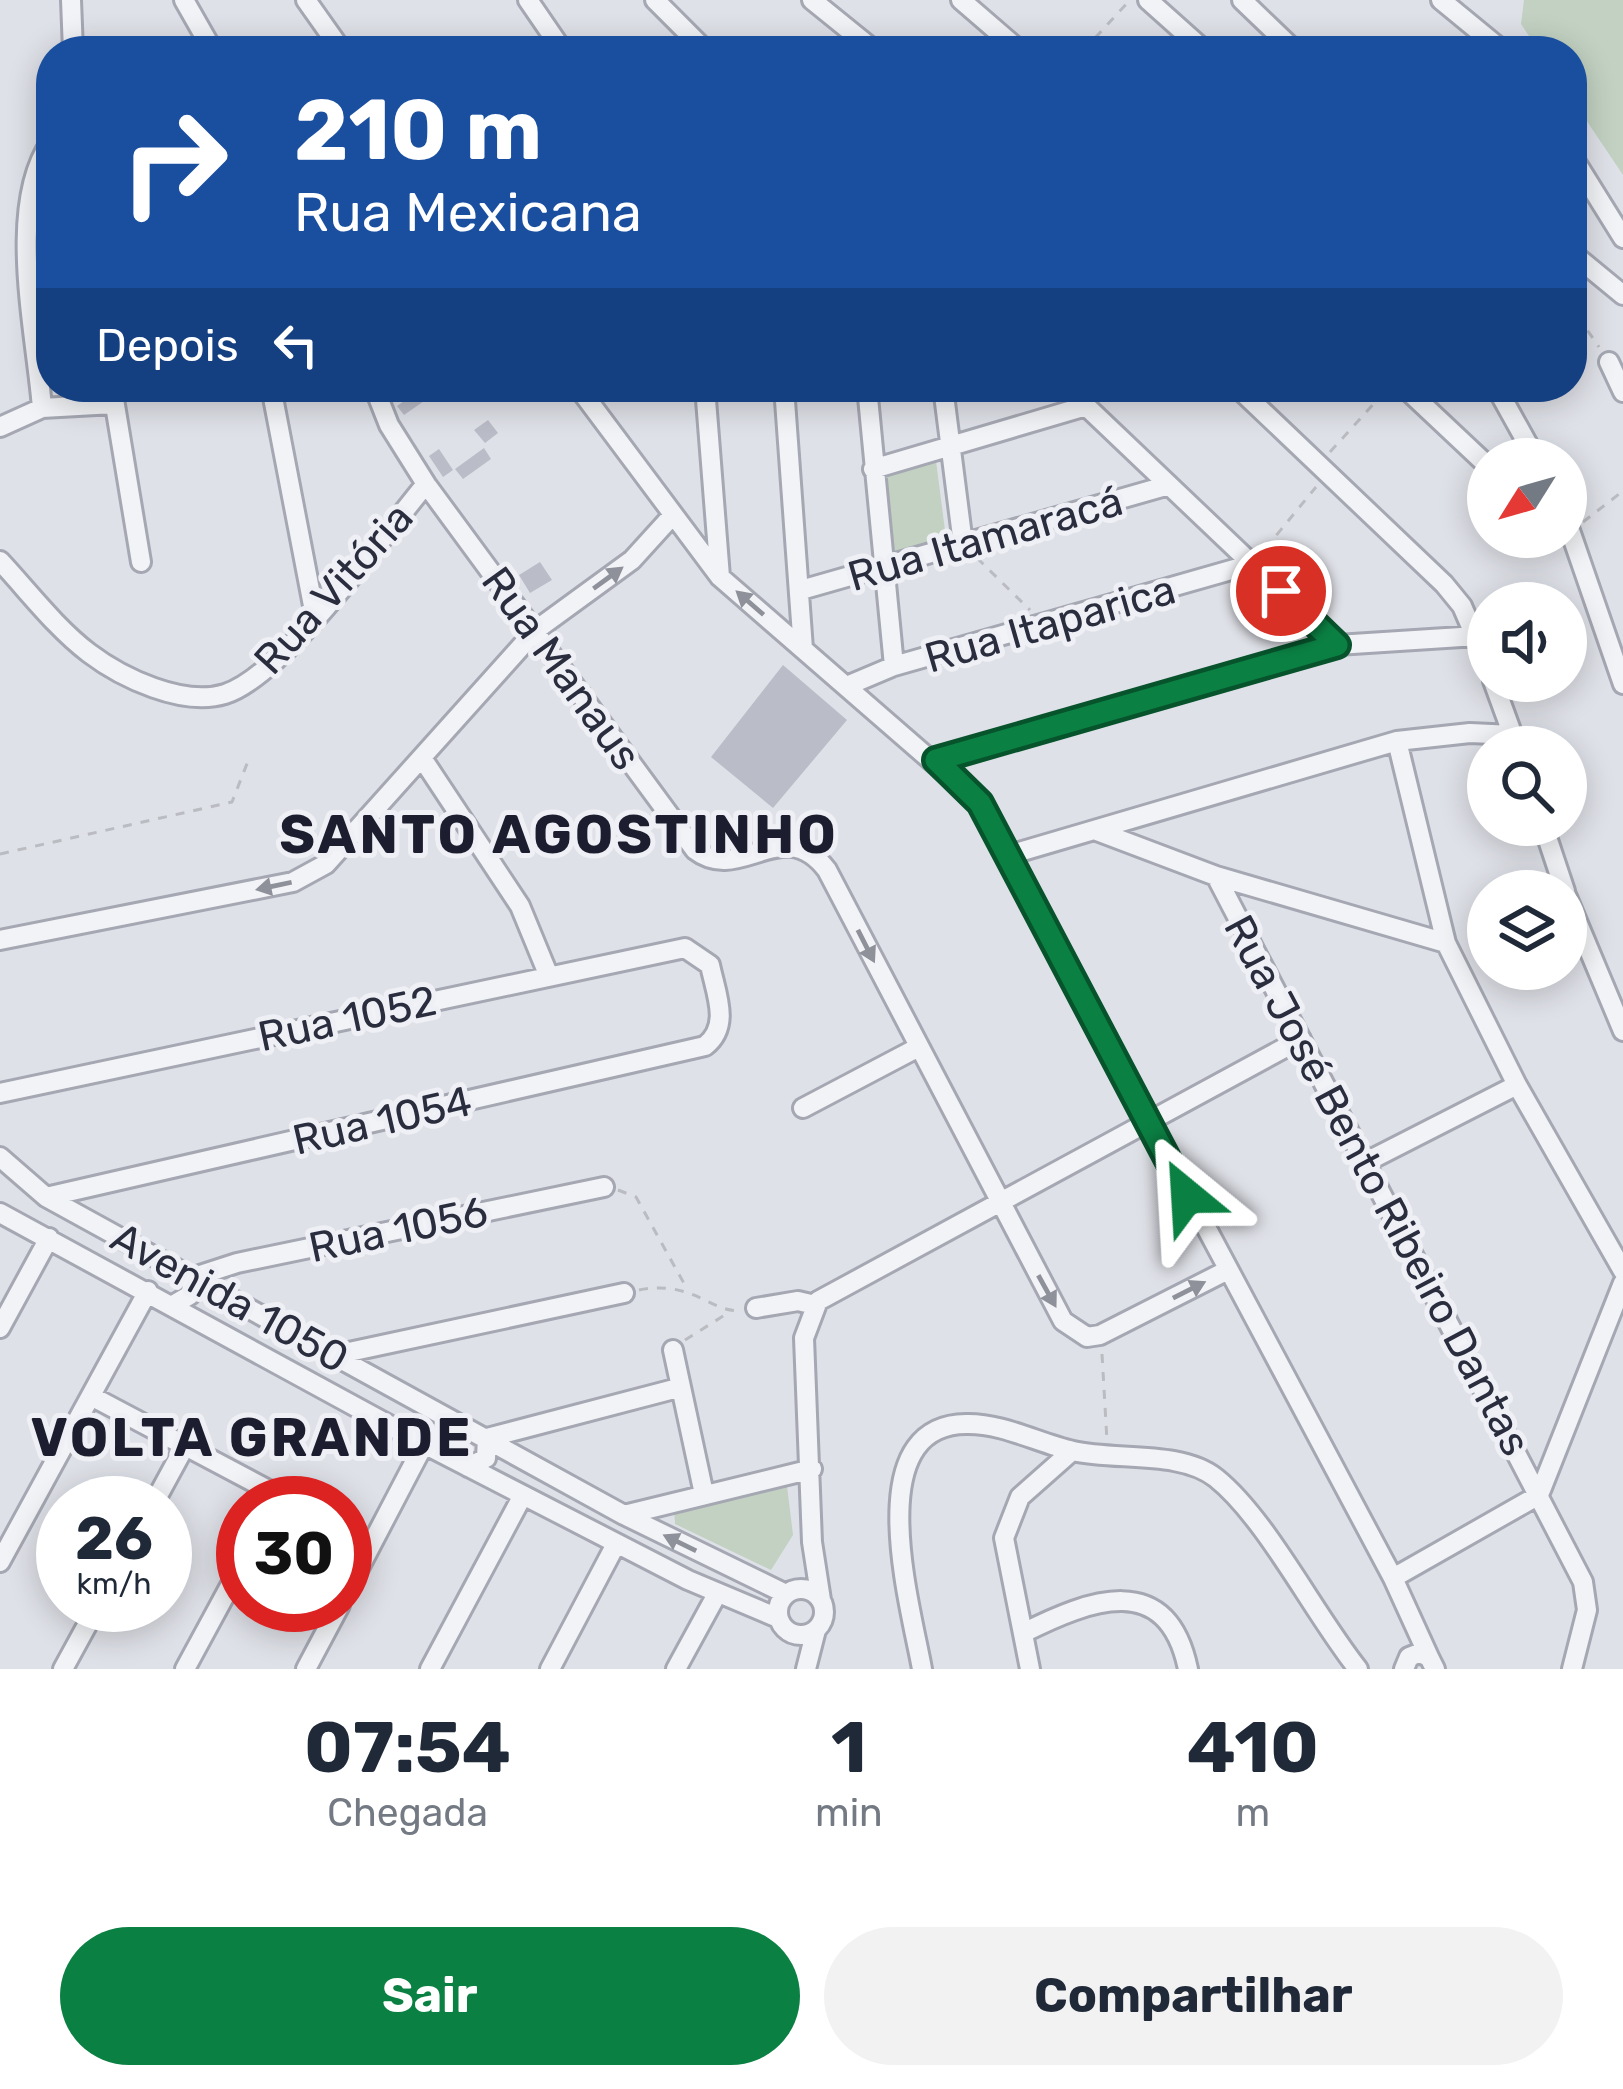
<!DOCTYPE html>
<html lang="pt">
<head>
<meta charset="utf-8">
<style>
  :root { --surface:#fff; --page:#f2f2f3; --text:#1f2937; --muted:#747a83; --accent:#0b8043 }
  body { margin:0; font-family:Rubik,sans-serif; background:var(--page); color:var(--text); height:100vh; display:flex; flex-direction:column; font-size:45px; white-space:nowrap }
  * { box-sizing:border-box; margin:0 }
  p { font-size:39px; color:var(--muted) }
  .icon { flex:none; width:66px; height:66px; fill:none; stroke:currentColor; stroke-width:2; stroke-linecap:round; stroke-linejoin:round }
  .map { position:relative; height:1669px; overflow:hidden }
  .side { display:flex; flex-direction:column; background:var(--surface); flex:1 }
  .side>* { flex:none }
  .guide { position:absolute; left:36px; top:36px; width:1551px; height:366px; border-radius:48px; box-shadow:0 6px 30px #0003; background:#1a4fa0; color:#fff; overflow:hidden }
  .needle { width:78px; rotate:233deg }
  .buttons { position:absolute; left:1467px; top:438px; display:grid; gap:24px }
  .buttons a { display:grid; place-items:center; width:120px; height:120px; border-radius:50%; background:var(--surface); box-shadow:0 6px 30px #0003; font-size:60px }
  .speed { position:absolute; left:36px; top:1476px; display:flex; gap:24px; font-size:60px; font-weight:700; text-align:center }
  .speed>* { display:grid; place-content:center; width:156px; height:156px; border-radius:50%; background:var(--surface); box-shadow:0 6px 30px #0003; line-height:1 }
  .speed small { font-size:30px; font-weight:400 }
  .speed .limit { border:18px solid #d22; background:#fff; color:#111 }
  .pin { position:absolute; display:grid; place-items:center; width:102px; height:102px; color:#fff; margin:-51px; border:6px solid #fff; border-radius:50%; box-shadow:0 3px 12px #0007 }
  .me { position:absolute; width:132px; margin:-66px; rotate:333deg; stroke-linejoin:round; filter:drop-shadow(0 0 9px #0008) }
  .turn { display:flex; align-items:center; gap:42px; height:252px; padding:0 60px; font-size:54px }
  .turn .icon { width:156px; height:156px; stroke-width:2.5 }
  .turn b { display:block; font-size:84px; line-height:102px }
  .then { display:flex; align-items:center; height:114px; padding:0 60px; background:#0003; gap:24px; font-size:45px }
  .eta { display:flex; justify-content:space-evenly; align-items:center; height:204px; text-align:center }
  .eta b { font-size:72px; font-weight:700; line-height:84px }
  .cta { display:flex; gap:24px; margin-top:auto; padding:24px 60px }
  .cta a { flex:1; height:138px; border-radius:72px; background:var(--accent); color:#fff; font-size:48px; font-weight:700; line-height:138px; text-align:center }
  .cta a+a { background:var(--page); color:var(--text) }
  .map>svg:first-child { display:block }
</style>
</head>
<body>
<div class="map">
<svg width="1623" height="1669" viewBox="0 0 1623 1669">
  <rect width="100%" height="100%" fill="#dfe1e8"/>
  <path fill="#c2d1c1" d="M1524 0H1623V175L1572 99V51H1539L1521 24Z
    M936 461 946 538 895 552 883 477Z
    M787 1486 793 1535 771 1570 675 1524 674 1507Z"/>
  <path fill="#babcc7" d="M424 387 437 392 404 415 397 406Z
    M488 420 498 433 485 443 474 430Z
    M484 448 491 459 463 479 455 469Z
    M439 449 453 470 443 477 429 456Z
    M540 562 552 580 530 593 519 575Z
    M783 665 847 720 773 808 711 757Z"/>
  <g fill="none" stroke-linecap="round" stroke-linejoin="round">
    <defs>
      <path id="minor" d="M71 0 73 51
        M184 0 213 51
        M306 0 342 51
        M528 0 563 51
        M655 0 706 51
        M812 0 875 51
        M961 0 1020 51
        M1148 0 1205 51
        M1242 0 1295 51
        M1441 0 1503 51
        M1572 156 1623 238
        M1572 253 1623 295
        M1609 362 1623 392
        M112 387 141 562
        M271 387 315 616
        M374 387 389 425 426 484 695 850C740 885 783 812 827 870L1063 1321 1087 1337 1100 1335 1226 1271
        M578 387 720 577 980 803 1393 1578 1429 1657
        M705 387 720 577
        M784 387 803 649
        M867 387 894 666
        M943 387 963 544
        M1066 387 1337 645
        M1237 387 1444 584 1462 606 1488 666
        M1404 387 1488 466
        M1496 387 1536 459
        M42 408C36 332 6 206 51 142
        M0 427 42 408 114 404
        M873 469 1086 406
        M1566 519 1623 684
        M0 561C28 591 56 628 89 653 122 678 183 707 225 694 283 676 384 534 426 484
        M801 590 1169 485
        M1493 681 1516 744
        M849 685 894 666 1252 564
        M1397 741 1446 943 1517 1085 1623 1271
        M422 758 520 906 548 974
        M936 760 1337 645 1477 636
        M1543 825 1565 891
        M1097 831 1216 876 1446 943
        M1009 855 1397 741 1470 733 1513 735
        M1216 876 1583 1582 1587 1610 1572 1669
        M1566 895 1623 1031
        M0 940 293 882 326 864 536 630 632 560 672 516
        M0 1093 685 948 710 965C716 994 731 1026 705 1046L46 1197
        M803 1108 917 1048
        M0 1157 46 1197 624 1515 786 1594
        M1366 1162 1517 1085
        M0 1213 424 1444 688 1580 778 1618
        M173 1305 190 1295 194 1277 237 1263 604 1187
        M756 1308 798 1301 815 1305
        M0 1328 49 1238
        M673 1350 704 1494
        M335 1355 624 1293
        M91 1396 293 1503
        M468 1467 486 1458 487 1438 678 1388
        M1539 1495 1623 1283
        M154 1503 185 1446
        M624 1515 812 1469
        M345 1529 372 1543
        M0 1562 148 1291
        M1393 1578 1539 1495
        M778 1612a23 23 0 1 1 46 0a23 23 0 1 1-46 0Z
        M345 1595 424 1444
        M821 1600 812 1542 804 1338 818 1301 1301 1039
        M1023 1633C1089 1600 1167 1569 1188 1669
        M63 1669 98 1605
        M185 1669 243 1562
        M306 1669 340 1605
        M430 1669 523 1495
        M550 1669 616 1544
        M676 1669 717 1594
        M806 1669 816 1630
        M922 1669C911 1607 858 1425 966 1424 1002 1423 1038 1443 1073 1451 1115 1461 1181 1450 1216 1478 1267 1519 1314 1614 1358 1669
        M1030 1669 1004 1538 1020 1497 1072 1451
        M1404 1669 1409 1657 1419 1653 1429 1657 1435 1669"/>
    </defs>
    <use href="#minor" stroke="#a5a7b2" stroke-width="24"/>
    <path stroke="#babcc2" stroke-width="3" stroke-dasharray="9 9" stroke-linecap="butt" d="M1083 51 1130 0
      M1572 331 1585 327 1599 347
      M1330 452 1388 388
      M1583 522 1623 491
      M1265 549 1316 487
      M977 558 1030 610
      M0 854 232 802 250 756
      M618 1190 636 1197 686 1287
      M639 1290C693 1279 713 1315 742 1310
      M685 1340 728 1313
      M1102 1354 1107 1441"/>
    <use href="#minor" stroke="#f2f3f6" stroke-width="18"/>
  </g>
  <defs><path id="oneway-solid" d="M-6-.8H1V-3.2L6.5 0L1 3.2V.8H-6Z" transform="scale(3)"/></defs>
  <g fill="#8e909a">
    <use href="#oneway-solid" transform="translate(608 578) rotate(-36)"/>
    <use href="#oneway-solid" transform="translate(750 603) rotate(-139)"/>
    <use href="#oneway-solid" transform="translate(274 886) rotate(168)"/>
    <use href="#oneway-solid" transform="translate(866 946) rotate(63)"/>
    <use href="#oneway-solid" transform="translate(1189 1290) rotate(-27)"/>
    <use href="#oneway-solid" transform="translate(1047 1291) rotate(61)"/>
    <use href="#oneway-solid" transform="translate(680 1543) rotate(-154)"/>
  </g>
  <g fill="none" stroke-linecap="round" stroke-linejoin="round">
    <defs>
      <path id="route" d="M1187 1196 980 803 936 760 1337 645 1281 591"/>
    </defs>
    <use href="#route" stroke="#07532c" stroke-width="30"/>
    <use href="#route" stroke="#0b8043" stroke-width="21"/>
  </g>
  <g text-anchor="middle" stroke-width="10" stroke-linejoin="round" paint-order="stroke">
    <g font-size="42" fill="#292d3e" stroke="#eff0f5">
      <text transform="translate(985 538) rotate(-16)" y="15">Rua Itamaracá</text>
      <text transform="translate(333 588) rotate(-48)" y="15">Rua Vitória</text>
      <text transform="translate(1050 623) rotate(-16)" y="15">Rua Itaparica</text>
      <text transform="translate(562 668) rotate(54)" y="15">Rua Manaus</text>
      <text transform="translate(347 1018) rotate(-12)" y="15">Rua 1052</text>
      <text transform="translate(382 1120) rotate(-13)" y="15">Rua 1054</text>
      <text transform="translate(1378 1185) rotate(62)" y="15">Rua José Bento Ribeiro Dantas</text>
      <text transform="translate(398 1229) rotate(-12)" y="15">Rua 1056</text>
      <text transform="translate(230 1297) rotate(29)" y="15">Avenida 1050</text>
    </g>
    <g font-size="54" font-weight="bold" letter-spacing="3" fill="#1c1e2f" stroke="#eff0f5">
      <text x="559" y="853">SANTO AGOSTINHO</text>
      <text x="252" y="1456">VOLTA GRANDE</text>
    </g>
  </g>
</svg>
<div class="buttons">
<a><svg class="needle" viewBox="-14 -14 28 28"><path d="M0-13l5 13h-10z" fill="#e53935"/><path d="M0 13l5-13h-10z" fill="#747a83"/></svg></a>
<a><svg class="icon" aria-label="sound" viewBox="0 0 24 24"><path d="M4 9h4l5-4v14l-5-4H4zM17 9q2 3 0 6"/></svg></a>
<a><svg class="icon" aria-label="search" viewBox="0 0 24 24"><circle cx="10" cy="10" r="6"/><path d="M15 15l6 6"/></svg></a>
<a><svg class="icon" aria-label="layers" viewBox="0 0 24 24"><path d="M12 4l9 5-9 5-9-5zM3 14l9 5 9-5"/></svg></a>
</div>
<div class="speed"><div>26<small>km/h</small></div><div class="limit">30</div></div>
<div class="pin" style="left:1281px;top:591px;background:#d93025"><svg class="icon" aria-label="arrive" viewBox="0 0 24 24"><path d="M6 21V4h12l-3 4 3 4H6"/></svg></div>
<svg class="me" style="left:1187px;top:1196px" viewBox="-20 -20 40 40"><path d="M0-17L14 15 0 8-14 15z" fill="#0b8043" stroke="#fff" stroke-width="4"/></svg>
<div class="guide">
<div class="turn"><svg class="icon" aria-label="right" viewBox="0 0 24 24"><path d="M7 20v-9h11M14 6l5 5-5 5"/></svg><div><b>210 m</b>Rua Mexicana</div></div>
<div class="then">Depois<svg class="icon" aria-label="left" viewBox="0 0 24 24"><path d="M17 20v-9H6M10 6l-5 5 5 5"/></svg></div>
</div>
</div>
<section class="side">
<div class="eta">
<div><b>07:54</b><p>Chegada</p></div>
<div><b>1</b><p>min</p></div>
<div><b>410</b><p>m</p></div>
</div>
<div class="cta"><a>Sair</a><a>Compartilhar</a></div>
</section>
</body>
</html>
